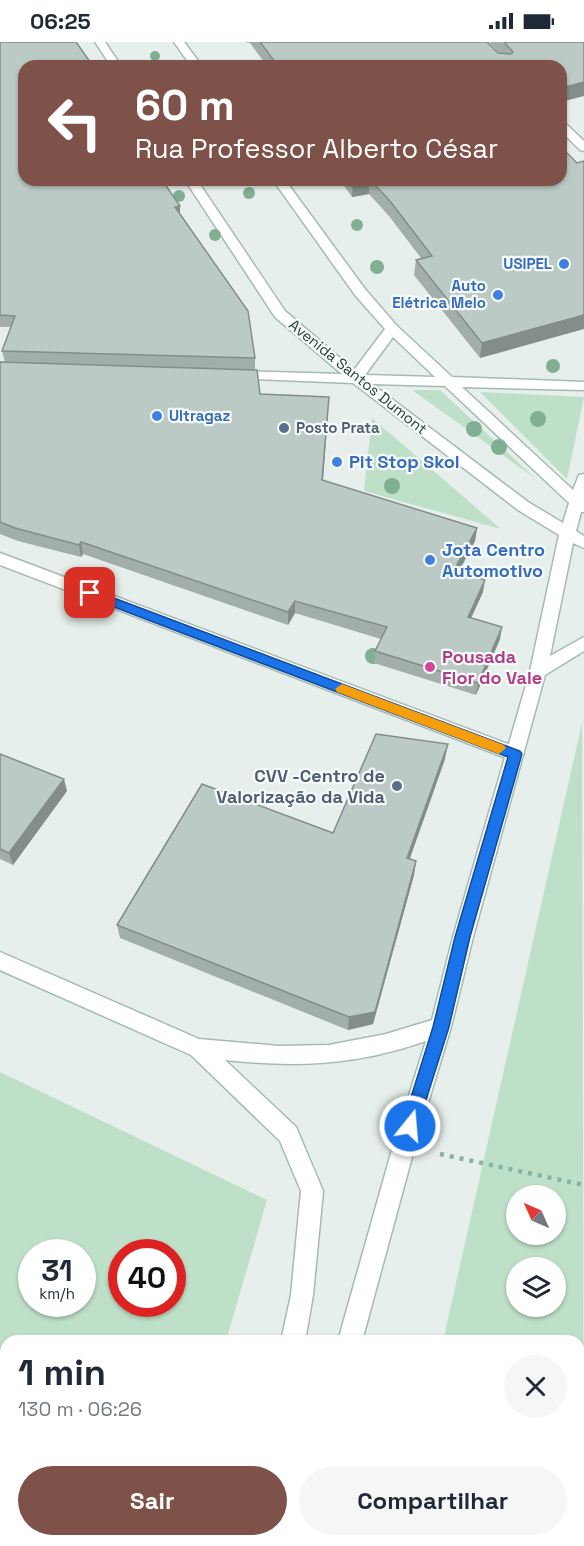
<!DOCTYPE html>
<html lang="pt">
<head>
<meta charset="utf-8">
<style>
  :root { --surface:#fff; --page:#f6f6f7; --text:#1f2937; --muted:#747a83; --accent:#7f5249 }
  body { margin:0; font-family:"Space Grotesk",sans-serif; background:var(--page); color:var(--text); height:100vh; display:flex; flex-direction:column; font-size:22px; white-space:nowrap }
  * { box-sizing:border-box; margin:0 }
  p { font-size:20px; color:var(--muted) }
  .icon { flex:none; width:33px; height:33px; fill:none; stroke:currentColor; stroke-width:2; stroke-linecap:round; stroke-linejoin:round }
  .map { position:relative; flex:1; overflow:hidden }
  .drawer { position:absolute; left:0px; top:1293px; width:585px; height:212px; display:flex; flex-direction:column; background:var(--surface); border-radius:18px 18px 0 0; box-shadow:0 2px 4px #0004 }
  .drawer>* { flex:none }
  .guide { position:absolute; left:18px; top:18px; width:549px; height:126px; border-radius:18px; box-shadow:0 2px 4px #0004; background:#7f5249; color:#fff; overflow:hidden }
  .needle { width:39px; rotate:315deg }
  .buttons { position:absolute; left:506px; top:1143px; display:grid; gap:12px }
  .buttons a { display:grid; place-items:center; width:60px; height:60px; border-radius:50%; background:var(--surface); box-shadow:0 2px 4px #0004; font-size:30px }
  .speed { position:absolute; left:18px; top:1197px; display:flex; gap:12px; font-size:30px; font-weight:700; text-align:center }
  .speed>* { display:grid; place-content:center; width:78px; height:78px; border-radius:50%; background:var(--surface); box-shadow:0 2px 4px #0004; line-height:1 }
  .speed small { font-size:15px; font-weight:400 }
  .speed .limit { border:9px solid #d22; background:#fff; color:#111 }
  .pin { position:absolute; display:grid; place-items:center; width:51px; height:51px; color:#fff; margin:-26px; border-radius:12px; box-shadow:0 3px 9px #0006 }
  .me { position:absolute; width:66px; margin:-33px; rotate:17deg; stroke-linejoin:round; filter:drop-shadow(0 0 4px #0008) }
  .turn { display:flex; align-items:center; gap:21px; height:126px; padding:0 18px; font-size:27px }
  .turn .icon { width:78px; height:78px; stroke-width:2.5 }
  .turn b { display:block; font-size:42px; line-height:51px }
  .round { display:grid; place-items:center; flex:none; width:63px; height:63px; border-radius:32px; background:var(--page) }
  .summary { display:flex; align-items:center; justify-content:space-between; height:102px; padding:0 18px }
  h1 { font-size:36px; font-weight:700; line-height:45px }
  .button { display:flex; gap:12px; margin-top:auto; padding:12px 18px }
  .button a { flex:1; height:69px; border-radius:36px; background:var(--accent); color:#fff; font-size:24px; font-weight:700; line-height:69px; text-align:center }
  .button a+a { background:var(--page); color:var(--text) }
  .status { display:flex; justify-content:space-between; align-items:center; height:42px; padding:0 30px; background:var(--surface); direction:ltr }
  .status svg { height:16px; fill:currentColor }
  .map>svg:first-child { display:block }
</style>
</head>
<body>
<div class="status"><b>06:25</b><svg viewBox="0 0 49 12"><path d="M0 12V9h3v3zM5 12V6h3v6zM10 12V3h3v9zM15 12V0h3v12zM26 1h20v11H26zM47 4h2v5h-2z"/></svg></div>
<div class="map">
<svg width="584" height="1504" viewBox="0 0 584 1504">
  <rect width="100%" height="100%" fill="#e6efeb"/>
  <path fill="#bfe0c8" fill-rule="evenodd" d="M412 348H440L536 437Z
    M480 350 584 355 567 437Z
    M372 376 501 487 364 449Z
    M582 681 584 1504H397L398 1498H579V1299H443ZM516 1154H555V1192H516ZM516 1226H555V1264H516Z
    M0 1030 267 1158 226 1299H6V1498L167 1499 166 1504H0ZM82 1210V1262H32V1210ZM172 1210V1262H122V1210Z"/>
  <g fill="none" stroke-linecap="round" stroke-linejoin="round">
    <defs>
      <path id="street" d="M561 80 565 81 584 99V109L580 108 561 89Z
        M0 511 521 707 524 712 521 717 515 719 509 717 0 523Z"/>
      <path id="secondary" d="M95 0H105L121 24H111Z
        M174 0H184L202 24H191Z
        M185 138H197L285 269 354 328 385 287 355 253 273 138H285L365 247 397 284 452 335 584 340V348L462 345 573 448 579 433 584 432V470H581L576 489 584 494V506L573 501 550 614 584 595V609L545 633 473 895 451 985 415 1104 362 1299H338L393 1104 426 999C357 1023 298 1026 225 1018L296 1085 323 1149 313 1253 305 1299H281L291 1253 301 1149 280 1099 191 1013 0 928V910L199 997 279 1004 329 1003 386 992 432 978 453 895 530 629 559 493 518 468 353 341 228 336 226 333 228 330 233 329 342 332 275 275ZM393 295 435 335 365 333ZM372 342 445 344 569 461 563 481 528 460Z
        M246 1498H272V1504H246Z
        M282 1498H308L307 1504H281Z"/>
    </defs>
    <use href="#street" stroke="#a8b8b2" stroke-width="3"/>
    <use href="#secondary" stroke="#a4bbb3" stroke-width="3"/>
    <path stroke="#86b3a5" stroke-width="4.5" stroke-dasharray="4 6" stroke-linecap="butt" d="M440 1112 584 1143"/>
    <use href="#street" fill="#fff" fill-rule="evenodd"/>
    <use href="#secondary" fill="#fff" fill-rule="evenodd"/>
  </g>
  <g fill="#80af93">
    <circle cx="155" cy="14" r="5"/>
    <circle cx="249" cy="151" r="6"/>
    <circle cx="179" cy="154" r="6"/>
    <circle cx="357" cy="183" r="6"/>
    <circle cx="215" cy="193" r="6"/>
    <circle cx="377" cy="225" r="7"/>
    <circle cx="400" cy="261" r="7"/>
    <circle cx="553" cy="324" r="7"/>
    <circle cx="538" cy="377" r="8"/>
    <circle cx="474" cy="387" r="8"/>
    <circle cx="499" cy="405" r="8"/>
    <circle cx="392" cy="444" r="8"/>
    <circle cx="373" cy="614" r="8"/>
  </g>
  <path fill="#a1aea9" d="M0 0 180 173 255 316V328L260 352 328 368 323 438 477 486 475 499 459 530 483 550 471 576 500 597 476 653 374 621 375 609 381 597 295 571 288 583 83 512 81 515 18 499 0 492V320H5L2 309 11 285H0Z
    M247 0H487L498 11H499L489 0H584L561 24H267L250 1H247Z
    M340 138H561L480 316 414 233 416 218 421 216 389 174 369 152 352 155Z
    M0 712 67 749 13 823 0 817Z
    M445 717 410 816 416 819 414 833 373 982 348 988 120 896 117 883 333 791Z"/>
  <path fill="#838d89" d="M584 40V54L561 60V46Z
    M364 138H369V152L352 155 353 140Z
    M180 164V176L175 165Z
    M584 273V287L480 316 482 301Z
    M329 355 328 368 322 451V438Z
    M477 486 475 499 452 541 454 528Z
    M81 500 83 512 81 515 79 503Z
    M485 538 483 550 466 587 468 575Z
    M295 559V571L288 583V570Z
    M502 585 500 597 476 653 478 641Z
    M448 702 445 717 405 830 407 816Z
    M64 737 67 749 13 823 9 811Z
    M416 819 414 833 373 982 348 988 349 975Z"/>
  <path fill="#bbcac4" stroke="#838d89" stroke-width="1.5" d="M0 0H76L93 24H24V138H162L180 164 175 165 248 269 255 316 2 309 15 274 0 273Z
    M260 0H487L498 11 511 12 513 10 504 0H584V40L561 46V24H278Z
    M561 105 577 121 584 119V273L482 301 416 218 432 214 390 159 370 138H561Z
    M351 138H364L353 140Z
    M0 320 257 328 260 352 329 355 322 438 477 486 454 528 485 538 468 575 502 585 478 641 375 609 387 585 295 559 288 570 81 500 79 503 15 486 0 480Z
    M376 692 448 702 407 816 416 819 375 970 349 975 117 883 202 742 333 791Z
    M0 712 64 737 9 811 0 807Z"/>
  <path fill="#1a73e8" stroke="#114b97" stroke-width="1.5" d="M90 547 520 709 522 712 470 895 449 985 416 1090 410 1092 404 1090 402 1084 433 985 455 895 508 715 85 554V548Z"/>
  <path fill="#f59e0b" d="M342 642 504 703 506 706 499 712 494 710 337 650 335 647Z"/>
  <g fill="#3f7fe0" stroke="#f7fbf9" stroke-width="2">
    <circle cx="564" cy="222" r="6"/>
    <circle cx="498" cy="253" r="6"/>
    <circle cx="157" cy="374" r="6"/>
    <circle cx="337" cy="420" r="6"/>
    <circle cx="430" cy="518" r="6"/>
  </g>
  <g fill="#5c6f8a" stroke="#f7fbf9" stroke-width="2">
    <circle cx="284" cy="386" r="6"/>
    <circle cx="397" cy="744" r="6"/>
  </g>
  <circle fill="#d1479c" stroke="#f7fbf9" stroke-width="2" cx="430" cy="625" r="6"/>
  <g text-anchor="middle" stroke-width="4.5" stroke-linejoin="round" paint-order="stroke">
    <g font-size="15" font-weight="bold" fill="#366cbe" stroke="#f7fbf9" text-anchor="end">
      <text x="552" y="227">USIPEL</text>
      <text x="486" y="249">Auto<tspan x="486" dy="17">Elétrica Melo</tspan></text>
      <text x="169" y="379" text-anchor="start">Ultragaz</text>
    </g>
    <g font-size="15" fill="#24423a" stroke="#f7fbf9">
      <text transform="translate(358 335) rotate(39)" y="5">Avenida Santos Dumont</text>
    </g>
    <g font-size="15" font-weight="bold" fill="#4e5e75" stroke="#f7fbf9" text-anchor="start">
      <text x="296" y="391">Posto Prata</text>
    </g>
    <g font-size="18" font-weight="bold" fill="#366cbe" stroke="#f7fbf9" text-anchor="start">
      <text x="349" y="426">Pit Stop Skol</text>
      <text x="442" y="514">Jota Centro<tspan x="442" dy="21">Automotivo</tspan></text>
    </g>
    <g font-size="18" font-weight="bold" fill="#b23c85" stroke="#f7fbf9" text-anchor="start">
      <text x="442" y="621">Pousada<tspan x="442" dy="21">Flor do Vale</tspan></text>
    </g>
    <g font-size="18" font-weight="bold" fill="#4e5e75" stroke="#f7fbf9" text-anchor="end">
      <text x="385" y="740">CVV -Centro de<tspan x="385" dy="21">Valorização da Vida</tspan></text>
    </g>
  </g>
</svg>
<div class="buttons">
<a><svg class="needle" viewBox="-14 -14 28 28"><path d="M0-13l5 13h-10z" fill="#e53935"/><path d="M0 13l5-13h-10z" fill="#747a83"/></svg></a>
<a><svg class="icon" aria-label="layers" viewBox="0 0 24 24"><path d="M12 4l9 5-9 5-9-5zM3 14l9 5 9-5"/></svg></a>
</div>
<div class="speed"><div>31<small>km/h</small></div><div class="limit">40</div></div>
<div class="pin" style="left:90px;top:551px;background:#d93025"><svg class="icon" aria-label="arrive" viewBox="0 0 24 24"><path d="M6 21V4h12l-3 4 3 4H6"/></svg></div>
<svg class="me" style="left:410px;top:1084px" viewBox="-20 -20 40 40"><circle r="17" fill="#1a73e8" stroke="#fff" stroke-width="3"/><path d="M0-11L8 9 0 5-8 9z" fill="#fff"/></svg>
<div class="guide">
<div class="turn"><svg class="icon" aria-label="left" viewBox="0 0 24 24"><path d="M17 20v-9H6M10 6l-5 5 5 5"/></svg><div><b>60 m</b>Rua Professor Alberto César</div></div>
</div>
<section class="drawer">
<div class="summary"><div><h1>1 min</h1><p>130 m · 06:26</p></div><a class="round"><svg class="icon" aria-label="close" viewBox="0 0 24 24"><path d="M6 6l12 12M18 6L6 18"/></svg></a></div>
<div class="button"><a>Sair</a><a>Compartilhar</a></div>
</section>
</div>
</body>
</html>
